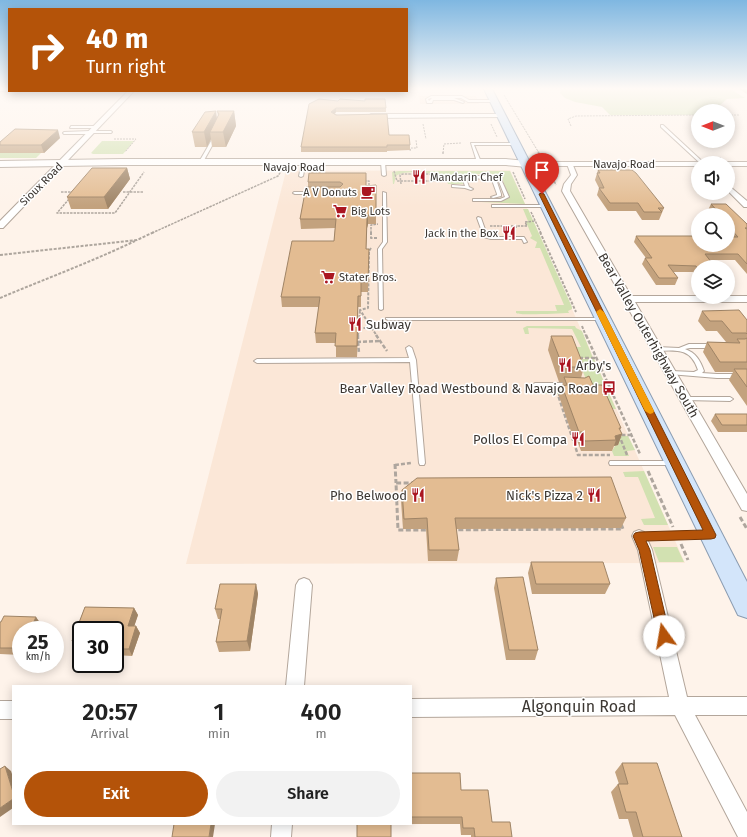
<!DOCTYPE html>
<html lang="en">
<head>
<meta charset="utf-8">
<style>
  :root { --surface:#fff; --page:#f2f2f2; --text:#222; --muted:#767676; --accent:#b45309 }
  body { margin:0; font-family:"Fira Sans",sans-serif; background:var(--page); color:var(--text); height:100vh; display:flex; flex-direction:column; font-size:15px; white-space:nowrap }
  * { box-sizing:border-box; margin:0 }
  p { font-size:13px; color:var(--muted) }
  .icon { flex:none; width:22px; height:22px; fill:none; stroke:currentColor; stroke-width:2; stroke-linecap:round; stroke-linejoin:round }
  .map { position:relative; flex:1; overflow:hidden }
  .sheet { position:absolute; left:12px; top:685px; width:400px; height:140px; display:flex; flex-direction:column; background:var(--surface); border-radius:0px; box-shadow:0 2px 10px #0003 }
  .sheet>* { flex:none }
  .top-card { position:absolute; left:8px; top:8px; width:400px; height:84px; border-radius:0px; box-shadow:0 2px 10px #0003; background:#b45309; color:#fff; overflow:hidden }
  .needle { width:26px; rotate:270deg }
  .buttons { position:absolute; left:691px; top:104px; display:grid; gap:8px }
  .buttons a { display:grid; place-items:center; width:44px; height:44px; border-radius:50%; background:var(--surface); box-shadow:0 2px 10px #0003; font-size:20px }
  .speed { position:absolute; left:12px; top:621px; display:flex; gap:8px; font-size:20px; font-weight:700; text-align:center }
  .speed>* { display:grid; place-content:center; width:52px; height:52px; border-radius:50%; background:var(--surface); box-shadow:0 2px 10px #0003; line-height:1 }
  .speed small { font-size:10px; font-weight:400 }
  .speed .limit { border:2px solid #111; border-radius:6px; background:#fff; color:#111 }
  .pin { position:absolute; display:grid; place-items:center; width:34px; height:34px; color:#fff; margin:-41px -17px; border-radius:50% 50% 50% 0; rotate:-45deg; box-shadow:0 0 4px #0007 }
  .pin .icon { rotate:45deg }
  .me { position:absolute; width:44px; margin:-22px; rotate:347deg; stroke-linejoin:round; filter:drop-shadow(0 0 3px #0008) }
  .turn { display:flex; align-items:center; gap:14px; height:84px; padding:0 12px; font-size:18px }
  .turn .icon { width:52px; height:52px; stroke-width:2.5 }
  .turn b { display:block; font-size:28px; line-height:34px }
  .eta { display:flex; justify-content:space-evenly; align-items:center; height:68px; text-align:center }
  .eta b { font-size:24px; font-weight:600; line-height:28px }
  .cta { display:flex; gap:8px; margin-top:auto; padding:8px 12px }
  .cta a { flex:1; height:46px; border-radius:24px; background:var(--accent); color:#fff; font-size:16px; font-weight:600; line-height:46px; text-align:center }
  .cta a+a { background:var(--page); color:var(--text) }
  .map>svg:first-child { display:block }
</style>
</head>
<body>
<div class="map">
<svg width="747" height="837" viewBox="0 0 747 837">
  <rect width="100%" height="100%" fill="#fef3ea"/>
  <path fill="#fbe7d7" d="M419 96H476L479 104H420Z
    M510 170 685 563 186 564 286 171Z"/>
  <path fill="#d2e1b1" d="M561 89H710L732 90 745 98 727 99 719 106 708 108 712 111H698V115H610L602 107 575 102 565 98 560 93Z
    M102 141H134L123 154H93L91 153Z
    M0 153H41L36 158H0Z
    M399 171H510L525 204 481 202C488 198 500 203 509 198L502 178 494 174H466L462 177 463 184H448L447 181 441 182 440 177C431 172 404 170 396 176L394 184H393L392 172Z
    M523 209H528L572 307V309L568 311 569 313C560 313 521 316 516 313V311H557L555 305H564L540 248H535L537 242 530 238 532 236 526 222 528 221Z
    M527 326H575L576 328 582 331 593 358H577L573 347H581L572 329 528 328 529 334H525L523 328Z
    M578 359H594L616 409H605L598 394H545L544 390C558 385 575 392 587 382Z
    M616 436H628L635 450 627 451 629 456H614L612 451 615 446 619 444Z
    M644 471 668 525H644L641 519 655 518 638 477H625L623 472Z
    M653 547H677L684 562H659Z"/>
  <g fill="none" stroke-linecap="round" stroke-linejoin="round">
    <defs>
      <path id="service" d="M0 89H9V91H0Z
        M431 96H462L469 100H494L495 101 494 102H468L461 98H431L428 99 429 101 432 98H454L464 102 463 103 454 100H433L432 103H427L426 99Z
        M661 125H663L704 163H700L661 127Z
        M71 126H96L97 127 96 128H70Z
        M90 131H111L112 132 111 133H92L91 134H64L63 133 64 132Z
        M214 136 217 137 203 162 200 163 199 162Z
        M471 143H516L518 144 516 145H474L481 162 479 163 477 162Z
        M304 161 306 162 303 176 301 177 299 176 302 162Z
        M383 161 385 162 386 175 384 176 382 175 381 162Z
        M464 176H490L500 177 509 197 501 201H473V199H500L505 197 498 179H496L501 194V196L493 198 491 197 497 195V194L492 180 491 179 466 178 469 187 473 189 471 190 465 188 452 187V185H453L465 186 462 177Z
        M294 192H312L314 193 312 194H295L293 193Z
        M383 192 386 193 387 242 382 249 383 309 381 310 379 309 378 249 383 242Z
        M492 205H547L549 206 547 207H492Z
        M478 217 481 218 487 235 491 237H524L527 242 524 243 522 239H491L484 237 477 218Z
        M386 318H603L605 319 603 320H388L386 319Z
        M689 344H713L716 346 713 348H690L685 349C696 353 700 360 704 371L702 373 717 374H747V378H717L669 374 668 373 669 372 671 371 694 372 698 370C691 348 677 350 657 351L654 349 657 347 679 348Z
        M409 346 412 348 416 360 425 463 424 465H420L419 463 410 362 257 363 254 361 257 359 409 358 406 348Z
        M535 383H570L573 385 570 387 533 386 532 385Z
        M686 397H730L733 399 730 401 684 400 683 399Z
        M610 461H674L675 463 674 465H610L609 463Z
        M707 532 710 533 711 535 710 537 707 538 639 539 636 538 635 536 636 534 639 533Z"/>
      <path id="minor" d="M128 91H134L3 228H0V221Z
        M501 114 503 115V117L371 118 368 116 371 114Z
        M568 163H572L577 175 571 184 570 191 631 296H747V302H635L747 494V511L742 510 562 191 564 184 571 175 567 164Z
        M728 185 747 201V207H744L728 191Z
        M639 530 644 532 652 550 687 697H747V715H695L747 812V837H738L675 715 411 717V699L669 697 638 550 632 536 634 532Z
        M304 578 309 580 312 585 304 686H286L296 585 299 580Z
        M0 701H13V719H0Z
        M272 824H292L291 837H271Z"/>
      <path id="tertiary" d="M524 162H698L701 163H698V166H527L523 164Z
        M728 162H747V166H728V163H725Z"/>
      <path id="secondary" d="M122 159H506L527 161 532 164 527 167 506 165H122L0 167V161Z"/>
      <path id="primary" d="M484 89H492L747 582V618L738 615Z"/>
    </defs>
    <use href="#service" stroke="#b3a69b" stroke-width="2"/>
    <use href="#minor" stroke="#b3a69b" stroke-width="2"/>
    <use href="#tertiary" stroke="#b3a69b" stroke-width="2"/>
    <use href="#secondary" stroke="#b3a69b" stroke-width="2"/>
    <use href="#primary" stroke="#8b9cb1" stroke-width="2"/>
    <path stroke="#aea69e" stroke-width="1" stroke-dasharray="2 1" stroke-linecap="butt" d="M504 95 539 153
      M728 115H739
      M423 124 426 139
      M491 124 497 137
      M571 126 568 119 576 116 698 115
      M114 139H136L125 152
      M410 151 411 148H417L416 140
      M443 153 444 144 461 143"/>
    <path stroke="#aea69e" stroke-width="1.5" stroke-dasharray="2.5 1" stroke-linecap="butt" d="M538 152 541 156
      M443 154V152
      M708 158H721
      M394 171 397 181H441
      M513 172 525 199
      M550 172 556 185
      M364 181H369V187
      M401 184 400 175 403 174H429L438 177 439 181
      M61 192H74
      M123 192H144
      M69 199 57 213H115L144 172
      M531 212 541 233
      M490 226H516
      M516 228V226H527L525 222 535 221
      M152 233 278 176 281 171
      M371 233V225L378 224"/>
    <path stroke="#aea69e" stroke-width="2" stroke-dasharray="3 1.5" stroke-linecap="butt" d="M371 232V238H377
      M540 232 576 312
      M371 248 369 251 368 308 360 310 377 336
      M0 255 137 240 154 232
      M0 298C45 279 91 262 135 241
      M582 326 586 336
      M359 328H372
      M358 336 360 310"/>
    <path stroke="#aea69e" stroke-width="2.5" stroke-dasharray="4 2" stroke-linecap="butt" d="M358 335V342L380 341
      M376 335 387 351
      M586 335 640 454
      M358 342 359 353
      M579 358H597
      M562 395H558L578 455H610
      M627 455 619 435H631
      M395 465 411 463V461"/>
    <path stroke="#aea69e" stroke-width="3" stroke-dasharray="5 2.5" stroke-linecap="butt" d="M395 464 396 483
      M648 471 673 527
      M605 482 623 529 398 530 396 483Z
      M740 517 747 529
      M681 544 688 560"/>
    <use href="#service" fill="#fff" fill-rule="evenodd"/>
    <use href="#minor" fill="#fff" fill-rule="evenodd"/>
    <use href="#tertiary" fill="#fff" fill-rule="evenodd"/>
    <use href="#secondary" fill="#fff" fill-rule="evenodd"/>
    <use href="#primary" fill="#d3e5fa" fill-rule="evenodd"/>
  </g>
  <path fill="#c3a27e" d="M739 89H747V94Z
    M338 101H365L386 108V112H336L335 114 389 135 410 145V150L387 151V152H301V147Z
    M217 111H234L236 126 226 147H212L211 139 207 147H195L192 132 217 118 218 116Z
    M60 138 44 153H0V142Z
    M127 168 130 179 108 209H71L67 197Z
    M598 170 664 208 659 220H642L636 211H608L597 195 599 188 595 180Z
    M309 173 366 185H376V224H368L367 228 366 249H369L368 292H361V307H358L357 357H336V343H316L315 333 319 307H282L281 297 334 241 335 228 301 229 300 219 308 187V182Z
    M711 204 747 224V274L735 260H710L698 267V279L693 272H673L678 278 675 285H656L642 264 645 258H646L634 242 636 236 729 237 728 235V215H713L708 210Z
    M702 311 747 320V406L729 380 733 372H715L703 352 707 342H726L717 331H706L698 321Z
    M551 336 584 367 581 378 593 385 621 428 620 430 622 434 618 445 614 446 612 451H581L578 443H575L559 396 563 382H559L548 350Z
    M715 414H747V432H718L711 421Z
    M402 490 626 518 621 528 456 529 459 550 457 561H428L426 529H403L401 501Z
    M531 562 610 584 605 594H532L528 573Z
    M496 578 538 650 535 660H506L494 588Z
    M256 584 258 594 250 651 219 652 216 642 220 619H218L215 609Z
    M85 607 134 608 138 615 134 626H136L140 633 132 656 115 655V630H81V648H77L72 641Z
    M0 622H1L41 624 21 630V655L0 654Z
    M622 763 682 837H633L628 819H619L611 792 618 784H619L615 772Z
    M411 773 461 790 492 822 512 837H471V835H461L460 824H357H411Z"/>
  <path fill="#9f8466" d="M336 108V112L332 116 331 112Z
    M216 111 218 126 210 132 211 139 207 147 204 132Z
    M234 111 236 126 226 147 223 132Z
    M58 130 60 138 44 153 41 145Z
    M127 168 130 179 108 209 104 197Z
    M368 215V224L367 228 366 259 367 219Z
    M358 296V307L357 357V346Z
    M622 434 618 445 614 446 616 440 615 436Z
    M256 584 258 594 250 651 247 641Z
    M134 608 138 615 132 633 128 626Z
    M36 617 41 624 38 630H30Z
    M136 626 140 633 132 656 129 649Z
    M5 766 11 771 13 777V792Z
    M13 799V808L0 817V808Z
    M211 824H215L213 837H209Z"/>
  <path fill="#e3bc92" stroke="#9f8466" d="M319 99 338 101 340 99 365 101V99H385L386 108H336L331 112 336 115 387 114 389 135H409L410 145H387V147H301L309 104Z
    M216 111 204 132H192L205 112Z
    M217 111H234L223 132H210L219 114Z
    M15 129 58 130 41 145H0V142Z
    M92 168H127L104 197H67Z
    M598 170H632L636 173 664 208H658L662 212H644L638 203H610L599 188H604L597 173H600Z
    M309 173H366V186L376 185V215H368L367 219 366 249H369L368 282H361V296H358L357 346H335L336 333H315L320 297H281L292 241H334L336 219H300L306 187H340L343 184 340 182H308Z
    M711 204H726L747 224V228H745L747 229V264L738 254H705L715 267H698V269L696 266 668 265 678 278H659L645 258H652L636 236H698V245H728V237H738L728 226V225H731L728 222V215H721Z
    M739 310 747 320V334L746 333H732L722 321H710L702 311Z
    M551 336H572L584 367H563Z
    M747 338V362H720L707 342 740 343 737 339H745Z
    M734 369H747V387Z
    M589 376 593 385H602L621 428H619L622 434 615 436 616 440 585 441 582 432H579L562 386 567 385 564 377 585 378Z
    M715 414H747V425H722Z
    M611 477 626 518H455L459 550H429L427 518 404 519 402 490 417 478Z
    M531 562H603L610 584H536Z
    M523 577 538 650H509L496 578Z
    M220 584H256L247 641 216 642 222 609H215Z
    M85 607 134 608 128 626H136L129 649H115V630H81V641H72Z
    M4 616 36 617 30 630H21V648H0V622H1Z
    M622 763H657L682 837H643L636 812H626L618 784H628Z
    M5 766 13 792V799L0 808V769Z
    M411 773H460L461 790H488L492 822H510L512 837H475L474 828H463L462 817H411Z
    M174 824H211L209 837H172Z
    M357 824H391V837H357Z"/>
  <linearGradient id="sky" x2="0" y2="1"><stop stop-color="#7fb7e1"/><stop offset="0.43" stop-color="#fffaf6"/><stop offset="1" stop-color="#fffaf6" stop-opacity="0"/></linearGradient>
  <rect width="747" height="206" fill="url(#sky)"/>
  <path fill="#b45309" stroke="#753606" d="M542 193 544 194 716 535 715 538 711 539 646 541 650 550 670 636 668 640 664 642 660 640 658 636 639 550 633 536 635 533 639 532 703 530 539 194Z"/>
  <path fill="#f59e0b" d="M600 309 604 312 654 411 653 413 650 414 645 411 596 312Z"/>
  <defs>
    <symbol id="restaurant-bare" viewBox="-9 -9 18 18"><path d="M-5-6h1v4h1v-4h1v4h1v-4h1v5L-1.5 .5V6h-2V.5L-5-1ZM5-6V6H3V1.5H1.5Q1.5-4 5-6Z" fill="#aa1621" stroke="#fff" stroke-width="2.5" paint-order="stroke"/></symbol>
    <symbol id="cafe-bare" viewBox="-9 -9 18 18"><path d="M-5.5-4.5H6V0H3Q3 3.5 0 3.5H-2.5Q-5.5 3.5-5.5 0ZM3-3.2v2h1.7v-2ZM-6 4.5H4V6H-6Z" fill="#aa1621" stroke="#fff" stroke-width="2.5" paint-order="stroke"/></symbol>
    <symbol id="supermarket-bare" viewBox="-9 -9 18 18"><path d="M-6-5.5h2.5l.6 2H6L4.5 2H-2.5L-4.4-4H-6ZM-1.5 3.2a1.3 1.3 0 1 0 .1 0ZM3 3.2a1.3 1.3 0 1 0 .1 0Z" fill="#aa1621" stroke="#fff" stroke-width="2.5" paint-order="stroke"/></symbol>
    <symbol id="bus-bare" viewBox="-9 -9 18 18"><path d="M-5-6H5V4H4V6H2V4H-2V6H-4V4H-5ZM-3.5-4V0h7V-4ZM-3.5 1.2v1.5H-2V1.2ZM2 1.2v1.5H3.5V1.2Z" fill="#aa1621" stroke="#fff" stroke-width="2.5" paint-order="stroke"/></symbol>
  </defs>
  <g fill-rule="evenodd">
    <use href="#restaurant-bare" x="409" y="167" width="20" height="20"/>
    <use href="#cafe-bare" x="358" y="182" width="20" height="20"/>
    <use href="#supermarket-bare" x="330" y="201" width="20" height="20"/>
    <use href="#restaurant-bare" x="499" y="223" width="20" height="20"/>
    <use href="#supermarket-bare" x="318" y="267" width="20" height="20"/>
    <use href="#restaurant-bare" x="345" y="314" width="20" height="20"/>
    <use href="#restaurant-bare" x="555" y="355" width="20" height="20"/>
    <use href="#bus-bare" x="599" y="378" width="20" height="20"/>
    <use href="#restaurant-bare" x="568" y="429" width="20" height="20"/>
    <use href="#restaurant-bare" x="408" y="485" width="20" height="20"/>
    <use href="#restaurant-bare" x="584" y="485" width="20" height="20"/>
  </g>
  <g text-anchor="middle" stroke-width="3" stroke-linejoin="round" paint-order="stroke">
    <g font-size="11" fill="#3c3732" stroke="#fff">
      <text x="624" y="168">Navajo Road</text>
      <text x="294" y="171">Navajo Road</text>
      <text transform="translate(41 184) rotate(-45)" y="4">Sioux Road</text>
    </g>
    <g font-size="11" fill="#3c3732" stroke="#fff" text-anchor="start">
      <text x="430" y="181">Mandarin Chef</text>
      <text x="357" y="196" text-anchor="end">A V Donuts</text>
      <text x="351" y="215">Big Lots</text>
      <text x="498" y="237" text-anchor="end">Jack in the Box</text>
      <text x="339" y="281">Stater Bros.</text>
    </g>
    <g font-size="13" fill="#3c3732" stroke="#fff" text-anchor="end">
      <text x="366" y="329" text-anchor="start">Subway</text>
      <text x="576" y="370" text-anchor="start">Arby's</text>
      <text x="598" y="393">Bear Valley Road Westbound &amp; Navajo Road</text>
      <text x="567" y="444">Pollos El Compa</text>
      <text x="407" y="500">Pho Belwood</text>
      <text x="583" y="500">Nick's Pizza 2</text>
    </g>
    <g font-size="13" fill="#3c3732" stroke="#fff">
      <text transform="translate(649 335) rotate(60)" y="5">Bear Valley Outerhighway South</text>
    </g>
    <g font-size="16" fill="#3c3732" stroke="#fff">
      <text x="579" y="712">Algonquin Road</text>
    </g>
  </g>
</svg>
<div class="buttons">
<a><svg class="needle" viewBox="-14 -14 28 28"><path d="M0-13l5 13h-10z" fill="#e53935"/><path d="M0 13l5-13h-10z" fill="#767676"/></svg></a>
<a><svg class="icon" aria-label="sound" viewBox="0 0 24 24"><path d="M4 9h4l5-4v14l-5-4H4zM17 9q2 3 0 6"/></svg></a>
<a><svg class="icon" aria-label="search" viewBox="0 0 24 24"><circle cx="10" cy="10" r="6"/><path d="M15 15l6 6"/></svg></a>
<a><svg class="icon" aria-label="layers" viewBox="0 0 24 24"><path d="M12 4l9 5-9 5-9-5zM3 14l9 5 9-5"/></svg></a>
</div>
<div class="speed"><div>25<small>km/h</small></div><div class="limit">30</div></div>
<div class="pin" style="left:542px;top:194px;background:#d93025"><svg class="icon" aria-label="arrive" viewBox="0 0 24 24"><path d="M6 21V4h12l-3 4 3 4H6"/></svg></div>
<svg class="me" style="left:664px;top:636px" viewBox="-20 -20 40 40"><circle r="19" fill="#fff"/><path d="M0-13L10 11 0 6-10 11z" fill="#b45309"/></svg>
<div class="top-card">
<div class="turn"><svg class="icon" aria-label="right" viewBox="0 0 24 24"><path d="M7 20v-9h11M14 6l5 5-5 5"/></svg><div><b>40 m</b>Turn right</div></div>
</div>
<section class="sheet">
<div class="eta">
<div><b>20:57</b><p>Arrival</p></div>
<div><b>1</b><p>min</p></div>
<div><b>400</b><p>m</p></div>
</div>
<div class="cta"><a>Exit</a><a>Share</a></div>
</section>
</div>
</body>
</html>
